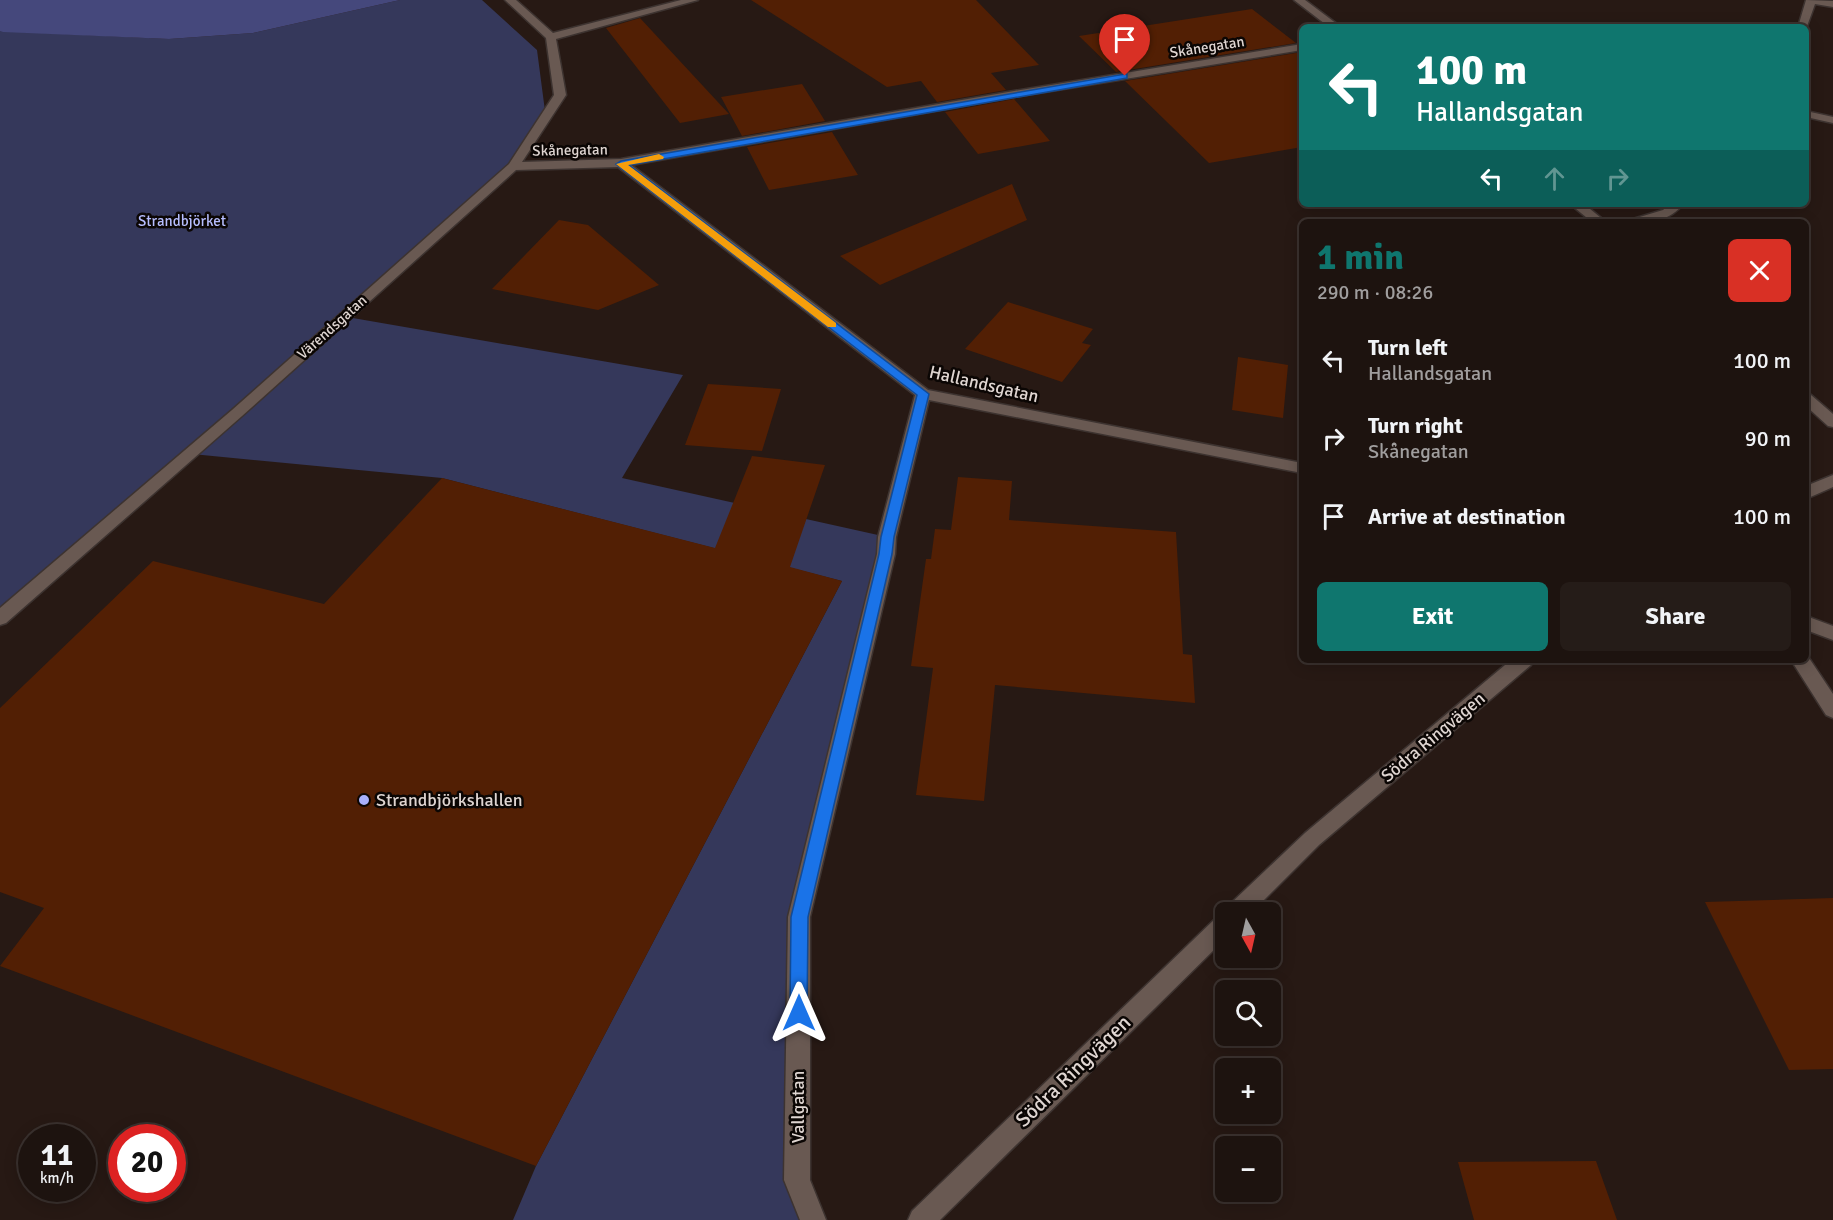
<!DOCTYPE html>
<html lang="en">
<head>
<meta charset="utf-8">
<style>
  :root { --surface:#1d130f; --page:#251c18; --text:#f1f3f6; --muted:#a09e9e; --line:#3b322f; --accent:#0f766e }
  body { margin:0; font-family:Signika,sans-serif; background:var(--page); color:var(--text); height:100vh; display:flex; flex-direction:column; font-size:22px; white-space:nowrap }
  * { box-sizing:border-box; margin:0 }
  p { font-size:20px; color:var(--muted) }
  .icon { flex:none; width:33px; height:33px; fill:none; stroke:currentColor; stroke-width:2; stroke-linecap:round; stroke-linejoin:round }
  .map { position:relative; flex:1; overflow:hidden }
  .side { position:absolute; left:1299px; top:219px; width:510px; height:444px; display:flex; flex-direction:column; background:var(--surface); border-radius:9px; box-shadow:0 3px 15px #0003,0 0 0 2px var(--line) }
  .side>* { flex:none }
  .top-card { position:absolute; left:1299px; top:24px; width:510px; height:183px; border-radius:9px; box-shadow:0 3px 15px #0003,0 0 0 2px var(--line); background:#0f766e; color:#fff; overflow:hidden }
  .needle { width:39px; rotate:172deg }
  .controls { position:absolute; left:1215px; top:902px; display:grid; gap:12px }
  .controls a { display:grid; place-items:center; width:66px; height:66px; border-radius:9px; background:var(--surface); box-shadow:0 3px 15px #0003,0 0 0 2px var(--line); font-size:30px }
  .speed { position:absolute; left:18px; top:1124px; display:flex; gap:12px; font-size:30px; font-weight:700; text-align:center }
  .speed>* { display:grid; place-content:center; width:78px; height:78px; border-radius:50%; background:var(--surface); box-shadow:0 3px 15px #0003,0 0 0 2px var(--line); line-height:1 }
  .speed small { font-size:15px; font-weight:400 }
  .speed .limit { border:9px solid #d22; background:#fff; color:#111 }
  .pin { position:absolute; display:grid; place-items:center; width:51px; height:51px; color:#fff; margin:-62px -26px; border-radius:50% 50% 50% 0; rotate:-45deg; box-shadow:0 0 6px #0007 }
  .pin .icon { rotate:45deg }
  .me { position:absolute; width:66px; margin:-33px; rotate:0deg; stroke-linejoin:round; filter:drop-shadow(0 0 4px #0008) }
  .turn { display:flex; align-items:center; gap:21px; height:126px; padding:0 18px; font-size:27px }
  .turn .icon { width:78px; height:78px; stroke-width:2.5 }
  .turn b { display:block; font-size:42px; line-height:51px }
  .lanes { display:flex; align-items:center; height:57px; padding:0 18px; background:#0003; justify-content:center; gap:30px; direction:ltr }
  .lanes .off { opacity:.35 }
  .round { display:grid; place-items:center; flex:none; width:63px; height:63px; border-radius:9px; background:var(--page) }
  .overview { display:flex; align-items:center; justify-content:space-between; height:102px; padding:0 18px }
  h1 { font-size:36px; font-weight:800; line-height:45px; color:var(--accent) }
  .primary-button { display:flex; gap:12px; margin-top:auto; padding:12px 18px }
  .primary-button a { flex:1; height:69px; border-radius:9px; background:var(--accent); color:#fff; font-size:24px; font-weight:800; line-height:69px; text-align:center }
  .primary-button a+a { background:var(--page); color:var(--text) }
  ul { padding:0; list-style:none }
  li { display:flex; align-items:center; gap:18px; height:78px; padding:0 18px }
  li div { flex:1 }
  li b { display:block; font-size:22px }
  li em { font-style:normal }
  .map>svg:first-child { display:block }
</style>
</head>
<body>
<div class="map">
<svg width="1833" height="1220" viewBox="0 0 1833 1220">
  <rect width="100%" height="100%" fill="#271914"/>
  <path fill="#35385b" d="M400 0H482L537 50 545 111 512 162 347 317 683 375 622 478 887 537 799 917 797 1180 813 1220H513L536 1166 842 581 442 478 192 454 0 624V31L169 39 253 33Z"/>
  <path fill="#45487c" d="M0 0H400L253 33 169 39 3 32 0 31Z"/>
  <path fill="#521f04" d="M751 0H976L1039 65 991 73 1006 90 937 102 921 81 887 87Z
    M1252 9 1296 43 1116 72 1079 36Z
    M640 18 729 114 680 123 606 28Z
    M1302 52V147L1209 163 1125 81Z
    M802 84 825 121 742 136 721 97Z
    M1014 99 1050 141 978 154 945 112Z
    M832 132 858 175 769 190 747 147Z
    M1012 184 1027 220 880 285 840 256Z
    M559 220 588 225 659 285 598 310 492 289Z
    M1008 302 1093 329 1082 343 1091 345 1062 382 965 349Z
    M1238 357 1288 365 1283 418 1232 410Z
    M708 384 781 389 762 451 685 445Z
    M752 456 825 465 790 567 842 581 536 1166 0 966 44 908 0 892V708L153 561 324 604 442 478 715 548Z
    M958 477 1012 481 1009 520 1176 532 1183 654 1192 655 1195 703 995 685 984 801 916 795 933 668 911 666 926 559H931L935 529 951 530Z
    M1833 898V1069L1789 1070 1705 902Z
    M1596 1161 1617 1220H1474L1458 1162Z"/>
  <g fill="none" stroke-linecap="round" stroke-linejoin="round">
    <defs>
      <path id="minor" d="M505 0H516L553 33 681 0H698L556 39 566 95 522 162 621 159 1014 91 1302 44V50L1014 97 631 165 928 390 1302 463V473L929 400 896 537 895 554 810 917V1180L826 1220H800L784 1180 788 917 877 554 878 537 915 395 618 167 516 170 242 416 6 623 0 625V608L232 410 509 164 554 95 546 38Z
        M1294 0H1305L1341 27H1329Z
        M1806 0 1833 1V7L1815 4 1806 29V27H1798Z
        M1806 111 1833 117V123L1806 117Z
        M1570 204H1584L1606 222H1592Z
        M1670 204H1683C1670 221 1652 222 1632 222L1633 219 1663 210Z
        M1806 393 1811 395 1833 414V427L1828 426 1806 406Z
        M1833 475V487L1806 499V486Z
        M1806 616 1833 626V640L1806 630Z
        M1807 655 1833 694V718L1826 715 1791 660H1806Z
        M1511 660H1533L1531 665 1319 845 1252 912H1226L1229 905 1305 833Z
        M1226 913V938L940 1220H908L912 1211 1218 916Z"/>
    </defs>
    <use href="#minor" stroke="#3d3330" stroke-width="3"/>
    <use href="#minor" fill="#695952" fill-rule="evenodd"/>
  </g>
  <path fill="#1a73e8" stroke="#114b97" stroke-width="1.5" d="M1125 74H1127V78L629 165 929 394 894 537 892 554 808 917 807 1013 805 1019 799 1021 792 1019 790 1013 791 917 879 554 881 537 917 395 616 164 621 161Z"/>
  <path fill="#f59e0b" d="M659 154 664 157 663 159 628 165 836 323V327H828L616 164Z"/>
  <circle fill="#a8b0fc" stroke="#0b0604" stroke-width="2" cx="364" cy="800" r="6"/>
  <g text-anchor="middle" stroke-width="5" stroke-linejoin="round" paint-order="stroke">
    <g font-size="15" fill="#dfd5d1" stroke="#0b0604">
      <text transform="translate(1207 47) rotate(-9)" y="5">Skånegatan</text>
      <text transform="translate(570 150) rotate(-1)" y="5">Skånegatan</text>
      <text transform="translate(332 327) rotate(-42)" y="5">Värendsgatan</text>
    </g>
    <g font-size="15" fill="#b6bdfe" stroke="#0b0604">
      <text x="182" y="226">Strandbjörket</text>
    </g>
    <g font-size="18" fill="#dfd5d1" stroke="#0b0604">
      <text transform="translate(984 384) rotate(13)" y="6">Hallandsgatan</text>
      <text transform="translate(1433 737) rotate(-40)" y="6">Södra Ringvägen</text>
      <text transform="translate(798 1107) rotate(-90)" y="6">Vallgatan</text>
    </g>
    <g font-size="18" fill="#dfd5d1" stroke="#0b0604" text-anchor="start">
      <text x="376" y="806">Strandbjörkshallen</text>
    </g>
    <g font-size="21" fill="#dfd5d1" stroke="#0b0604">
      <text transform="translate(1073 1071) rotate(-44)" y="7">Södra Ringvägen</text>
    </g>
  </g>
</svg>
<div class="controls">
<a><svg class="needle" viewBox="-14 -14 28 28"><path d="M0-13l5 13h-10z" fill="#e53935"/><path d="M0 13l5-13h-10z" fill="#a09e9e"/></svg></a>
<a><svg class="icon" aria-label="search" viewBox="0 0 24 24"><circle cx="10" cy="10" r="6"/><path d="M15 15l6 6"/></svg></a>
<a>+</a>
<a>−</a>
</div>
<div class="speed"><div>11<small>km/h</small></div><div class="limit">20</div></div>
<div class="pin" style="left:1125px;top:76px;background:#d93025"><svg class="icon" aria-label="arrive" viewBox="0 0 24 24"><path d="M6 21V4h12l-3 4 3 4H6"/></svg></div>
<svg class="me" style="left:799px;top:1013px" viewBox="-20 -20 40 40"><path d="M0-17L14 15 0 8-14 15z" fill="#1a73e8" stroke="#fff" stroke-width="4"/></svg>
<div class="top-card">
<div class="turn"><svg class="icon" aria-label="left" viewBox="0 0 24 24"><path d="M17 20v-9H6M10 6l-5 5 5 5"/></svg><div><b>100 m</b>Hallandsgatan</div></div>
<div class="lanes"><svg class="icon" aria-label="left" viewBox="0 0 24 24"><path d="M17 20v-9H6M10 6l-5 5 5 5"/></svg><svg class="icon off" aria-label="ahead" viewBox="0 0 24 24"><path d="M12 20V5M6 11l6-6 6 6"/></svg><svg class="icon off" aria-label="right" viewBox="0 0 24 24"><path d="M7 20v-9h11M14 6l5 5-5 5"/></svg></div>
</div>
<section class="side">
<div class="overview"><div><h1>1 min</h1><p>290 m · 08:26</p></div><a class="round" style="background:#d93025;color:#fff"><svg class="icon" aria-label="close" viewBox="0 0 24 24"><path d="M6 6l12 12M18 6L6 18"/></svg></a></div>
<ul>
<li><svg class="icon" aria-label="left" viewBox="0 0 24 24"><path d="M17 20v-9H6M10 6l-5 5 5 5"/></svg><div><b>Turn left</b><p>Hallandsgatan</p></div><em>100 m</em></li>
<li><svg class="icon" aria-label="right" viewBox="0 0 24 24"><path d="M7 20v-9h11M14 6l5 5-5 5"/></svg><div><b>Turn right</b><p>Skånegatan</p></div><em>90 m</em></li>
<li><svg class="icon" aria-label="arrive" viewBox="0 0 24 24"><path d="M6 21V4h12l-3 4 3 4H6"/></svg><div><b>Arrive at destination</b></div><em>100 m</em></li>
</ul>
<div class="primary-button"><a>Exit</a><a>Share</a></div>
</section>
</div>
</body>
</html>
